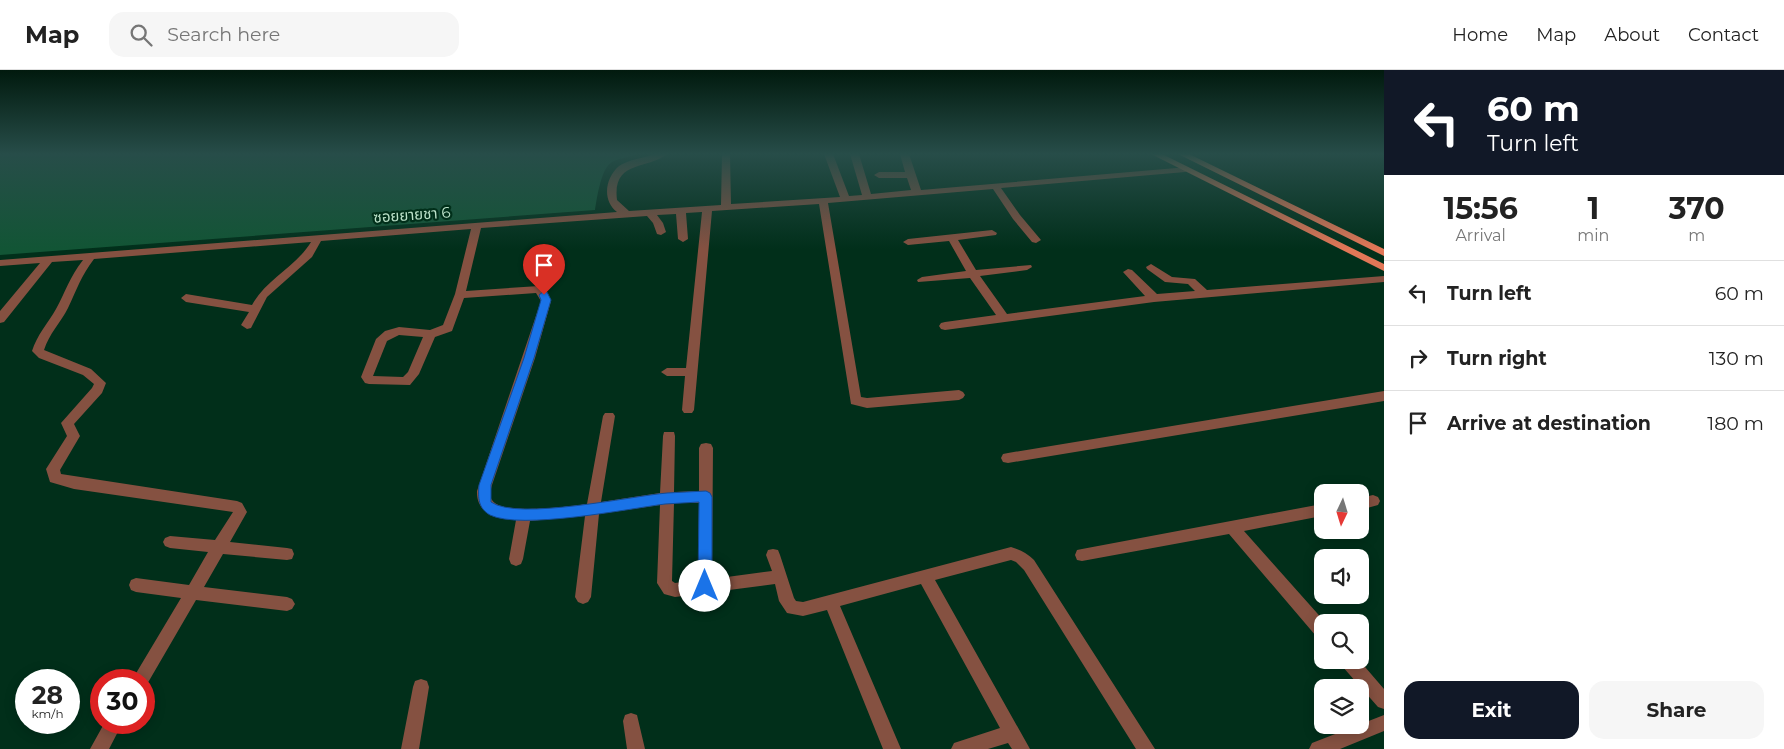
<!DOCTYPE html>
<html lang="en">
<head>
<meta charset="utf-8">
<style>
  :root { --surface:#fff; --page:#f6f6f6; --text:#222; --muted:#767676; --line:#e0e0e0; --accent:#111827 }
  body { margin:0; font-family:Montserrat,"Noto Sans Thai",sans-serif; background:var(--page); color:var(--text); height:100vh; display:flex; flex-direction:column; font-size:19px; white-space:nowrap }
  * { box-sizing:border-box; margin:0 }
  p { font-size:16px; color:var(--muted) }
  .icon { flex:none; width:28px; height:28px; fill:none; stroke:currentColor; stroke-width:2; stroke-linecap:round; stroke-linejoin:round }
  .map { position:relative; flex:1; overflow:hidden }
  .details { display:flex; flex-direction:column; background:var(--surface); width:400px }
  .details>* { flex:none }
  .top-card { background:#111827; color:#fff; overflow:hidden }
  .needle { width:32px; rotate:184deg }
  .buttons { position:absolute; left:1314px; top:414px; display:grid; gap:10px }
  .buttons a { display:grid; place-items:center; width:55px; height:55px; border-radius:10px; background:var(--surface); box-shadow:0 2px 12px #0003; font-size:25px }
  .speed { position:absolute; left:15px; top:599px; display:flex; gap:10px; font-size:25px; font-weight:700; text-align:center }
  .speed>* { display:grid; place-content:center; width:65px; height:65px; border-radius:50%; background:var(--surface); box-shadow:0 2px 12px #0003; line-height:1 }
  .speed small { font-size:12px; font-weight:400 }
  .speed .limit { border:8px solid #d22; background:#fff; color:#111 }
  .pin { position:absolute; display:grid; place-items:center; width:42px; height:42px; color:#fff; margin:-51px -21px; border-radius:50% 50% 50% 0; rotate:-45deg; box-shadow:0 0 5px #0007 }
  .pin .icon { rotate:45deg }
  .me { position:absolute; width:55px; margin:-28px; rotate:0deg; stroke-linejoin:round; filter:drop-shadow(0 0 4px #0008) }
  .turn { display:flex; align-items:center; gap:18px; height:105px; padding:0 20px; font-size:22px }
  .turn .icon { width:65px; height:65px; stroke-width:2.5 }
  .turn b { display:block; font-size:35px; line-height:42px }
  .eta { display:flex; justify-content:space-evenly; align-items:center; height:85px; text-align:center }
  .eta b { font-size:30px; font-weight:700; line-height:35px }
  .primary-button { display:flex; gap:10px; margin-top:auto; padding:10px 20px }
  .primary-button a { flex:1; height:58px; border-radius:15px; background:var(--accent); color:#fff; font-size:20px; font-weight:700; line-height:58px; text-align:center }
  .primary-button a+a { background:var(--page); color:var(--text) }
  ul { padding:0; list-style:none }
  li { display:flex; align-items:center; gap:15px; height:65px; padding:0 20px; border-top:1px solid var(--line) }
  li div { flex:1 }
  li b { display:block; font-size:19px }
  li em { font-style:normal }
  header { display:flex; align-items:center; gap:30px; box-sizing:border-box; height:70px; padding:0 25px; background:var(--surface); border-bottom:1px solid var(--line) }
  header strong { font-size:24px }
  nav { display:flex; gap:28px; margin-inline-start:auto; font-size:18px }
  .search { width:350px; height:45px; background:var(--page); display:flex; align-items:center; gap:12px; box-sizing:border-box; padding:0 18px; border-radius:15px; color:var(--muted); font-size:19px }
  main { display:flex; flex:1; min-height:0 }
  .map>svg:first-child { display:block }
</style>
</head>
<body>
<header>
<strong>Map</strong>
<div class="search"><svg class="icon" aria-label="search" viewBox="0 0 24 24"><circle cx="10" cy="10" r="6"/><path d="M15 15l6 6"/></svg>Search here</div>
<nav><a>Home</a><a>Map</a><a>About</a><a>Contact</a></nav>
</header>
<main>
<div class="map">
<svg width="1384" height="679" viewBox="0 0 1384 679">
  <rect width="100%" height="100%" fill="#012f1a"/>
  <path fill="#125535" d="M0 84H638C630 87 619 88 612 92 601 98 597 128 595 140L0 185Z"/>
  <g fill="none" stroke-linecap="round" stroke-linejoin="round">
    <path fill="#855141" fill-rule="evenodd" d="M654 84H667C647 100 612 90 617 130L629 141 721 135 722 84H730L731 134 840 127 824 84H833L849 126 862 125 850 84H859L871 124 911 120 907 108H879L874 105 879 102H905L900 84H909L921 120 1188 97 1190 99 1185 102 1001 118 1020 145 1041 170 1036 173 1032 172 1013 149 993 119 828 133 861 327 867 328 959 320 963 322 965 325 963 328 959 330 867 338 851 334 819 134 712 141 694 340 692 343H684L682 340 685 306H667L661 302 667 298H686L702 142 686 143 688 169 683 172 678 169 676 144 657 145 663 153 666 162 661 165 657 164 653 153 647 146 481 158 466 221 539 216 543 217 551 231 535 288 492 415C491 419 489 426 492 430 501 446 571 436 587 434L603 346 605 343H613L615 346 601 432 660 423 663 366 664 362H674L675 366 674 422 699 421V378L701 374 706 373 711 374 713 378 712 509 772 501 766 485 768 480 773 479 778 480 780 485 794 528 796 531 803 532 1011 477C1021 480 1027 483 1034 490L1155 679H1136L1024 500 1016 492 1011 490 935 510 1030 679H1012L1008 673 988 679H951L954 673 1000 658 921 514 840 536 901 679H883L827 540 803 546 787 543 779 531 775 514 675 527 664 524 657 513 660 435 599 444 591 527 588 532 583 534 578 532 575 527 585 446 530 451 523 489 521 494 516 496 511 494 509 489 516 450C497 448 476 444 477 421L541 231 536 223 464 228 452 261 435 267 419 304 410 315 369 314 365 313 361 307 376 269 385 261 399 257 430 260 443 255 455 224 471 159 321 171 312 187 267 227 251 258 247 259 241 255 249 242 186 232 181 228 186 224 252 235C266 209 296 197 311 172L94 189C81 206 77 219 68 238 61 252 49 264 44 280L91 299 106 313 102 323 74 354 80 366 60 400 61 404 237 431 242 433 247 442 230 472 287 478 292 479 294 484 292 489 287 490 223 484 204 517 287 527 292 529 295 534 292 539 287 541 196 530 146 616 144 617V610H132L181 528 136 522 131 520 129 515 131 510 136 508 189 515 208 482 170 478 165 476 163 472 165 468 170 466 215 470 233 442 74 419 50 412 46 399 67 366 61 353 92 318 94 314 83 305 39 288 32 281C37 265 48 253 56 239 66 221 69 208 83 190L52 192 4 252 0 253V241L40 193 0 196V190L617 142C602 131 605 108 619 96 627 90 644 88 654 84ZM399 265 423 267 408 302 403 307 373 306 387 271ZM674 433H699L698 510 675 513 672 511Z
      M992 160 997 163 996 165 958 170 976 200 1031 195 1032 197 1027 200 980 206 1007 244 1145 226 1123 202 1128 199 1132 200 1157 224 1195 221 1188 214 1165 212 1147 199 1146 197 1151 194 1172 207 1195 209 1207 220 1384 206V212L1154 232 945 260 941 259 939 256 941 253 945 252 996 245 970 208 918 212 917 210 922 207 966 201 949 171 908 175 903 172 908 169Z
      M1384 321V331L1008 393 1003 392 1001 388 1003 384 1008 383Z
      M1373 425 1378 427 1380 431 1378 435 1360 440V428Z
      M1322 434V446L1244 461 1325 552H1322V568L1316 566 1229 464 1082 491 1077 490 1075 485 1077 480 1082 479Z
      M1340 590H1359L1384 619V639L1378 637 1342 596Z
      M421 609 427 611 429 617 419 679H401L413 617 415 611Z
      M631 643 637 645 645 679H627L623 651 625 645Z
      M1384 645V661L1340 679H1309L1312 673Z
      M105 652H123L109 679H90Z"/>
    <path fill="#e27757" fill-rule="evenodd" d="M1151 84H1162L1384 194V201Z
      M1178 84H1189L1384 179V186Z"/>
  </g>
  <linearGradient id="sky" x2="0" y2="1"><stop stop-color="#011a0e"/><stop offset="0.47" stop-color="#274d49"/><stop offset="1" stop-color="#274d49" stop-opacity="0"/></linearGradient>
  <rect width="1384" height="179" fill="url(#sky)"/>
  <path fill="#1a73e8" stroke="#114b97" d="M544 221 547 222 551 230 534 288 491 415V432C518 451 631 426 667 423 680 422 693 422 706 421L710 423 712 427V516L710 521 705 523 700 521 698 516 699 432C688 433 676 433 665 434 627 439 521 460 490 445 478 438 478 428 479 415L524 288 541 230 539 225Z"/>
  <g text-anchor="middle" stroke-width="4.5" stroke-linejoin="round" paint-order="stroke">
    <g font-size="15" fill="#bbe1c9" stroke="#012f1a">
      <text transform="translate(412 145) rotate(-4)" y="5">ซอยยายชา 6</text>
    </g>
  </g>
</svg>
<div class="buttons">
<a><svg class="needle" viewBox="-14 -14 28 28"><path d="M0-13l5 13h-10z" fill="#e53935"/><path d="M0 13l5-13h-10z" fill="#767676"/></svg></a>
<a><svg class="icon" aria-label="sound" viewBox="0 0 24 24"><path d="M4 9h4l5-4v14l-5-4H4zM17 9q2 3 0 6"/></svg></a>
<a><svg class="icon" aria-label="search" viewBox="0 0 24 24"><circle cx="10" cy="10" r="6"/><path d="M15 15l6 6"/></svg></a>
<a><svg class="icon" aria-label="layers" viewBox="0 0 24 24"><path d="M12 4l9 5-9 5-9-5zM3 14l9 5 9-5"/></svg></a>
</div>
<div class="speed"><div>28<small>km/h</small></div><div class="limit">30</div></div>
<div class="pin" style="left:544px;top:225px;background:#d93025"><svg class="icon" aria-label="arrive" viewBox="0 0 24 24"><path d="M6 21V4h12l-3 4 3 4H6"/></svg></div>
<svg class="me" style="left:705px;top:516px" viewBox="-20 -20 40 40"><circle r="19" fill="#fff"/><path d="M0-13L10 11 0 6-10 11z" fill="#1a73e8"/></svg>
</div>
<section class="details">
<div class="top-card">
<div class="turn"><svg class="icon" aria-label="left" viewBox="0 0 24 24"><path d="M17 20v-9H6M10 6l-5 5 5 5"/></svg><div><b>60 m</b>Turn left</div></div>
</div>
<div class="eta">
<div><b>15:56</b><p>Arrival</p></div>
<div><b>1</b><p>min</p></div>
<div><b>370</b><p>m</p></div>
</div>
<ul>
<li><svg class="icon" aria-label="left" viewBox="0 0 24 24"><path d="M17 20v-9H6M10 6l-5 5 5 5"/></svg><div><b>Turn left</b></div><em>60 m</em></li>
<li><svg class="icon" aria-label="right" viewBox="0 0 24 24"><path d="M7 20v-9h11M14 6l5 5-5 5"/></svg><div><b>Turn right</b></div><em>130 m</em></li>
<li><svg class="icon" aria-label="arrive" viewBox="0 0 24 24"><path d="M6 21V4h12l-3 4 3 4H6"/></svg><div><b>Arrive at destination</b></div><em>180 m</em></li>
</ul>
<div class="primary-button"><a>Exit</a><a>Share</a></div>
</section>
</main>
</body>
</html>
